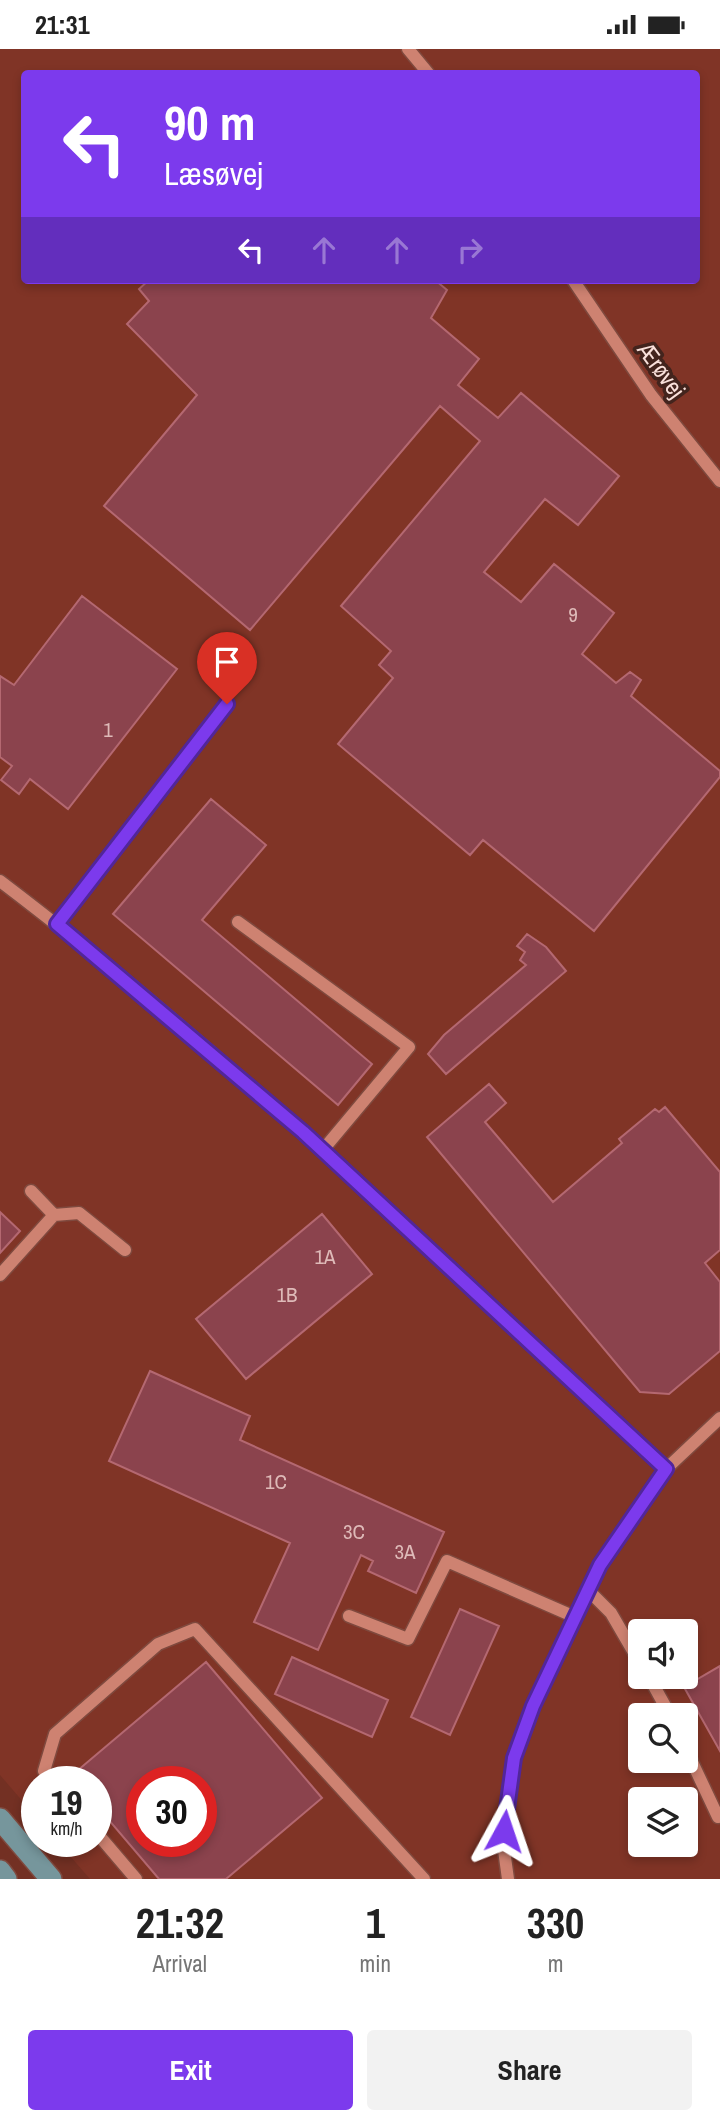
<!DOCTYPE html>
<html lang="en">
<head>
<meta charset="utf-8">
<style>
  :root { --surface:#fff; --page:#f2f2f2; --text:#222; --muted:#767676; --accent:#7c3aed }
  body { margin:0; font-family:"Archivo Narrow",sans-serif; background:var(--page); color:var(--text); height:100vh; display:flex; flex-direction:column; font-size:26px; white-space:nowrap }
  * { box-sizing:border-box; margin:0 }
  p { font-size:23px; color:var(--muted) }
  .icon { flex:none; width:38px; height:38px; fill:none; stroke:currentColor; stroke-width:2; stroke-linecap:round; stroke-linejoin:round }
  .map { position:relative; height:1830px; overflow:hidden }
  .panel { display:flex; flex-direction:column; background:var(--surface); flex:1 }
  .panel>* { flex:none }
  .hud { position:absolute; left:21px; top:21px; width:679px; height:214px; border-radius:7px; box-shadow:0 4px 10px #0003; background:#7c3aed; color:#fff; overflow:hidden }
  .fabs { position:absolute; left:628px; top:1570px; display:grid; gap:14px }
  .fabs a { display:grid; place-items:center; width:70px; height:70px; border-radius:7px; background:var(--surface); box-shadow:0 4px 10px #0003; font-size:35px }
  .speed { position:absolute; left:21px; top:1717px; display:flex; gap:14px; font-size:35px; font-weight:700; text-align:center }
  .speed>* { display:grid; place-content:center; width:91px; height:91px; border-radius:50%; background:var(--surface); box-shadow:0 4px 10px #0003; line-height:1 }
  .speed small { font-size:18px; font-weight:400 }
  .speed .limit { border:10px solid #d22; background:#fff; color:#111 }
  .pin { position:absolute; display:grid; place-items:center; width:60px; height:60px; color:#fff; margin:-72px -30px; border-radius:50% 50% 50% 0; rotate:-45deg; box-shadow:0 0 7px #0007 }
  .pin .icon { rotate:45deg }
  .me { position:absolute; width:77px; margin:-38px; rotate:5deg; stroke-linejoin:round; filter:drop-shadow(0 0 5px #0008) }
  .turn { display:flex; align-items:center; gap:24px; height:147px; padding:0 28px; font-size:32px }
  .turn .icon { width:91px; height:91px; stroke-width:2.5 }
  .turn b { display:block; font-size:49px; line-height:60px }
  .lanes { display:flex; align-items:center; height:66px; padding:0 28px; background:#0003; justify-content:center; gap:35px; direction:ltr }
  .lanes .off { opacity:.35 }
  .eta { display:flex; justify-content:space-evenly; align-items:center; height:119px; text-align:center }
  .eta b { font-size:42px; font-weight:800; line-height:49px }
  .primary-button { display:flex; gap:14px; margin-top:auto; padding:14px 28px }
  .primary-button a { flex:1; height:80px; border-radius:7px; background:var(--accent); color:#fff; font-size:28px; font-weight:800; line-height:80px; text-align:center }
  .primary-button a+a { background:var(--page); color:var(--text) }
  .status { display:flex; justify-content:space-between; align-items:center; height:49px; padding:0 35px; background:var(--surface); direction:ltr }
  .status svg { height:19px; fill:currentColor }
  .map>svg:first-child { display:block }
</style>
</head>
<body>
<div class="status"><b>21:31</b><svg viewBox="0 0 49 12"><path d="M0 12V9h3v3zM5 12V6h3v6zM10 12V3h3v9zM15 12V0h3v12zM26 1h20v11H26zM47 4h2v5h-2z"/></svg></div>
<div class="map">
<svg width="720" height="1830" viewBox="0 0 720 1830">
  <rect width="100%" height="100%" fill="#733023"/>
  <path fill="#803426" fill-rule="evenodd" d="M0 0H720V1830H90L57 1792H96V1732H37V1769L0 1726ZM24 24H696V231H24ZM640 1582H686V1628H640ZM640 1666H686V1712H640ZM142 1732H201V1792H142ZM640 1750H686V1796H640Z"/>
  <path fill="#8b434d" stroke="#b46871" stroke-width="2" fill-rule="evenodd" d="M149 231H435L447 241 431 269 479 310 458 336 498 369 521 344 619 427 578 476 545 450 484 523 521 553 554 515 614 564 582 605 616 634 630 623 641 631 631 647 720 722V728L594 882 483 791 470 806 338 695 393 629 379 616 391 602 341 557 480 392 440 357 250 581 104 457 197 346 127 275 149 252 139 240Z
    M82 547 177 620 68 760 30 730 19 745 1 731 12 717 0 708V627L14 636Z
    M211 750 266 796 202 871 372 1015 338 1056 113 865Z
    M527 885 546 898 566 922 446 1025 428 1005 444 986 526 916 520 911 525 903 517 897Z
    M489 1035 506 1054 485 1073 553 1153 622 1094 619 1090 655 1060 659 1063 665 1058 720 1123V1201L705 1214 720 1233V1302L669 1345 640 1343 427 1088Z
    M0 1163 20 1182 0 1204Z
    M322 1165 372 1225 246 1330 196 1270Z
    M150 1322 250 1367 240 1391 444 1483 416 1544 368 1522 373 1512 361 1506 318 1601 254 1573 290 1494 109 1412Z
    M460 1560 499 1577 450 1686 411 1668Z
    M292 1608 388 1651 372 1688 275 1645Z
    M206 1613 322 1749 226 1830H159L96 1756V1732H76L71 1727ZM142 1732H201V1792H142Z
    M720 1617V1702L684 1638Z"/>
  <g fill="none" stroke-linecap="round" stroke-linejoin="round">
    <defs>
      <path id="minor" d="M408 0 428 24
        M573 231 651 346 720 432
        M0 832C236 1011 449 1219 666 1420
        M238 873 409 998 322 1102
        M56 875 227 655
        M54 1166 79 1164 125 1201
        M0 1226 54 1166 31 1142
        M588 1541 611 1564 640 1614
        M349 1567 408 1590 447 1512 575 1568
        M649 1628 670 1666
        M686 1700 718 1768
        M53 1732 44 1722 55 1685 158 1595 195 1580 424 1830
        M96 1783 136 1830
        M508 1830 504 1801 505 1762 514 1709 533 1657 600 1516 666 1420 720 1369"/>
      <path id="major" d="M0 1770 51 1830
        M0 1822 6 1830"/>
    </defs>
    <use href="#minor" stroke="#7f493e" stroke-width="15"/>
    <use href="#major" stroke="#7f493e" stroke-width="24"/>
    <use href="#minor" stroke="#ce8271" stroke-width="12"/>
    <use href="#major" stroke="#76969c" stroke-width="21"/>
  </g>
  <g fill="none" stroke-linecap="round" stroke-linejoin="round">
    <defs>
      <path id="route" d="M227 655 57 875 303 1083 666 1420 600 1516 533 1657 514 1709 504 1782"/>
    </defs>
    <use href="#route" stroke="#51269a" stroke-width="18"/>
    <use href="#route" stroke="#7c3aed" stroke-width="12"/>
  </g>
  <g text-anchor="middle" stroke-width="7" stroke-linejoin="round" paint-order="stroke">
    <g font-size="21" fill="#debab8">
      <text x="573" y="573">9</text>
      <text x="108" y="688">1</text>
      <text x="325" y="1215">1A</text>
      <text x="287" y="1253">1B</text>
      <text x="276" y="1440">1C</text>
      <text x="354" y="1490">3C</text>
      <text x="405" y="1510">3A</text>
    </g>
    <g font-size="24" fill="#fae1db" stroke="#43241d">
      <text transform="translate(661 321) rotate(54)" y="8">Ærøvej</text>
    </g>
  </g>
</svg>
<div class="fabs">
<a><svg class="icon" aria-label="sound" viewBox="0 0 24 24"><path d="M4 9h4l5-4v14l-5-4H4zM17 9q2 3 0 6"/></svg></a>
<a><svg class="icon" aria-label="search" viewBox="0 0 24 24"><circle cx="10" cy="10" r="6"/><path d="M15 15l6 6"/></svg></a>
<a><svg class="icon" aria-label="layers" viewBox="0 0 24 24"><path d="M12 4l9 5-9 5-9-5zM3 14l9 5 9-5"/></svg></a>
</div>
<div class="speed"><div>19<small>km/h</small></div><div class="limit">30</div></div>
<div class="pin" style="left:227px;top:655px;background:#d93025"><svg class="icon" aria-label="arrive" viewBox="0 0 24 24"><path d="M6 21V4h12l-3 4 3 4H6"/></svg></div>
<svg class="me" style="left:504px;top:1782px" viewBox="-20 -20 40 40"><path d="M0-17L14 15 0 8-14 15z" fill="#7c3aed" stroke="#fff" stroke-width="4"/></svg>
<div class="hud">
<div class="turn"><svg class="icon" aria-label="left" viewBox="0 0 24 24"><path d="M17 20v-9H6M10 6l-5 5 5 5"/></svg><div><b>90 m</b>Læsøvej</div></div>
<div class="lanes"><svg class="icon" aria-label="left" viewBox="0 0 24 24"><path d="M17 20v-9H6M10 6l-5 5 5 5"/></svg><svg class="icon off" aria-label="ahead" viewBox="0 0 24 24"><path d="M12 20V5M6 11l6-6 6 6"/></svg><svg class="icon off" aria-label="ahead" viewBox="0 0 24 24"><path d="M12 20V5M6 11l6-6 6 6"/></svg><svg class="icon off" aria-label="right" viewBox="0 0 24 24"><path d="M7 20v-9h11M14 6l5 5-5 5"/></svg></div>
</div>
</div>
<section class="panel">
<div class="eta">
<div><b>21:32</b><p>Arrival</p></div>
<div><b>1</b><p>min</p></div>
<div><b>330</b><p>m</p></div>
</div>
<div class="primary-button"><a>Exit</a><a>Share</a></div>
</section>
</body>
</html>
